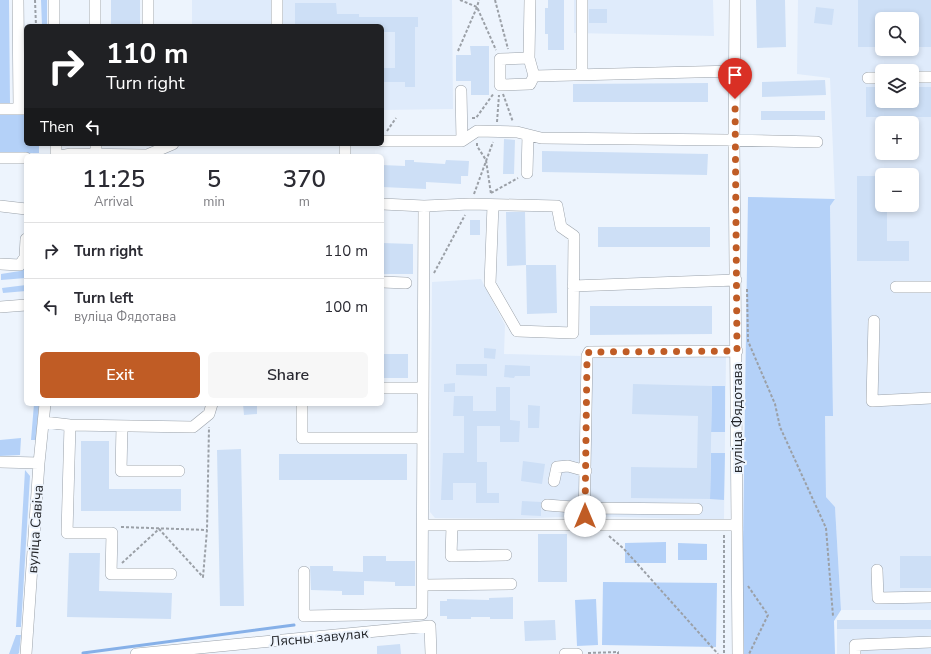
<!DOCTYPE html>
<html lang="en">
<head>
<meta charset="utf-8">
<style>
  :root { --surface:#fff; --page:#f7f7f7; --text:#2b2b33; --muted:#7c7c81; --line:#e1e1e2; --accent:#c05c25 }
  body { margin:0; font-family:"Nunito Sans",sans-serif; background:var(--page); color:var(--text); height:100vh; display:flex; flex-direction:column; font-size:15px; white-space:nowrap }
  * { box-sizing:border-box; margin:0 }
  p { font-size:13px; color:var(--muted) }
  .icon { flex:none; width:22px; height:22px; fill:none; stroke:currentColor; stroke-width:2; stroke-linecap:round; stroke-linejoin:round }
  .map { position:relative; flex:1; overflow:hidden }
  .side { position:absolute; left:24px; top:154px; width:360px; height:252px; display:flex; flex-direction:column; background:var(--surface); border-radius:6px; box-shadow:0 2px 6px #0003 }
  .side>* { flex:none }
  .guide { position:absolute; left:24px; top:24px; width:360px; height:122px; border-radius:6px; box-shadow:0 2px 6px #0003; background:#202124; color:#fff; overflow:hidden }
  .buttons { position:absolute; left:875px; top:12px; display:grid; gap:8px }
  .buttons a { display:grid; place-items:center; width:44px; height:44px; border-radius:6px; background:var(--surface); box-shadow:0 2px 6px #0003; font-size:20px }
  .pin { position:absolute; display:grid; place-items:center; width:34px; height:34px; color:#fff; margin:-41px -17px; border-radius:50% 50% 50% 0; rotate:-45deg; box-shadow:0 0 4px #0007 }
  .pin .icon { rotate:45deg }
  .me { position:absolute; width:44px; margin:-22px; rotate:0deg; stroke-linejoin:round; filter:drop-shadow(0 0 3px #0008) }
  .turn { display:flex; align-items:center; gap:14px; height:84px; padding:0 16px; font-size:18px }
  .turn .icon { width:52px; height:52px; stroke-width:2.5 }
  .turn b { display:block; font-size:28px; line-height:34px }
  .then { display:flex; align-items:center; height:38px; padding:0 16px; background:#0003; gap:8px; font-size:15px }
  .eta { display:flex; justify-content:space-evenly; align-items:center; height:68px; text-align:center }
  .eta b { font-size:24px; font-weight:600; line-height:28px }
  .action { display:flex; gap:8px; margin-top:auto; padding:8px 16px }
  .action a { flex:1; height:46px; border-radius:6px; background:var(--accent); color:#fff; font-size:16px; font-weight:600; line-height:46px; text-align:center }
  .action a+a { background:var(--page); color:var(--text) }
  ul { padding:0; list-style:none }
  li { display:flex; align-items:center; gap:12px; height:56px; padding:0 16px; border-top:1px solid var(--line) }
  li div { flex:1 }
  li b { display:block; font-size:15px }
  li em { font-style:normal }
  .map>svg:first-child { display:block }
</style>
</head>
<body>
<div class="map">
<svg width="931" height="654" viewBox="0 0 931 654">
  <rect width="100%" height="100%" fill="#edf4fd"/>
  <path fill="#dfebfb" fill-rule="evenodd" d="M192 0H452L453 109 382 110V26H192Z
    M574 0H713L714 36 574 33Z
    M798 0H931V610H841L835 507 826 497 825 416H833L830 206 835 199 830 78 797 74ZM882 19H912V49H882ZM882 71H912V101H882ZM882 123H912V153H882ZM882 175H912V205H882Z
    M481 279 505 325 504 354 582 356 726 355 724 520 585 516 513 519 435 518 430 512 432 282Z
    M837 620H931V654H837Z"/>
  <path fill="#b4d1f8" d="M0 0H9L10 104 0 105Z
    M41 0H47V26H42Z
    M0 114H26V144H39V153H0Z
    M748 197 835 199 830 206 833 416H825L826 497 835 507 841 610 834 621 835 654H743L742 608Z
    M26 267V278L1 280V274L20 271Z
    M26 285V291L3 293 2 288Z
    M712 386H725V432H711Z
    M34 404H39L36 440H31Z
    M21 438 20 455 0 456V440Z
    M711 453H725L724 500 710 499Z
    M25 470 30 476 21 627H16Z
    M666 542V563H625V543Z
    M678 543 707 544V560H678Z
    M603 582 717 583 716 647 602 645Z
    M596 599 598 645 577 646 575 600Z
    M16 635H21L19 653 18 654H9Z"/>
  <g fill="none" stroke-linecap="round" stroke-linejoin="round">
    <path stroke="#86b0e8" stroke-width="3" d="M83 653 294 625"/>
  </g>
  <path fill="#cddff6" d="M111 0H140V26H111Z
    M548 0H564V50H548V34H545V8H548Z
    M756 0H785L786 47 757 48Z
    M858 0H931V47H912V19H882V47H858Z
    M295 3H336L337 14H359V17H418V27H415V87H405V82H382V68H395V32H382V26H295Z
    M816 7 834 9 832 25 814 23Z
    M589 9H607V23H589Z
    M470 46H489V95H471V81H456V55H471Z
    M825 80 826 95 762 97V82Z
    M708 83V102H573V84Z
    M866 87H882V101H912V87H931V117H866Z
    M761 111H825V120H761Z
    M504 139 515 140 514 174H503Z
    M542 151 708 154 707 175 542 172Z
    M405 160H414V162L445 164 446 160 469 161 468 176H461V184L426 182V189L382 187V165L405 166Z
    M857 176H882V205H887V241H909V261H857Z
    M506 212H525L526 265 507 266Z
    M470 220H480V235H470Z
    M598 227H710V247H598Z
    M382 243 413 244V274H382Z
    M526 265H556L557 313 527 314Z
    M590 306H712V334L590 335Z
    M484 348 496 349 495 359 484 358Z
    M382 354H408V378H382Z
    M456 364H487V376L456 375Z
    M505 365 530 366V376H515L514 378 504 377Z
    M455 383V392H444V384Z
    M633 384 712 386 710 499 631 498V467L697 468 698 416 632 414Z
    M496 387H510V420L520 421 519 442H500V426H477V462H487V493H499V503H476V483H453V500H441L443 453H464V416H453L454 396H473V411H496Z
    M243 404H257V414L244 415Z
    M528 405 540 406 539 428H528Z
    M81 441H109V489H181V511H81Z
    M241 449 244 606H220L217 450Z
    M279 454H407V480H279Z
    M523 461 545 464 542 484 521 481Z
    M522 501 541 502V516L521 515Z
    M538 534H567V582H538Z
    M69 553H100L99 591 172 593 171 619 67 617Z
    M363 556H386V561H415V586H395V582L364 581V595H342V591L311 590 310 566H333V571L363 572Z
    M900 556H931V588H900Z
    M513 597V619H490V617H471V619H447V616H440V601H447V599L489 600V598Z
    M555 620 556 640 525 641 524 621Z
    M837 620H931V629H837Z
    M400 644 401 654H377V646Z"/>
  <g fill="none" stroke-linecap="round" stroke-linejoin="round">
    <defs>
      <path id="minor" d="M18 0 19 109
        M54 0V26
        M95 0V26
        M277 0V26
        M530 0 529 58 534 76
        M582 0V75
        M735 0 734 141 738 654
        M148 26V0
        M529 58 500 59V85L530 84 534 76 735 71
        M912 77H931
        M868 78H882
        M461 91 462 141
        M0 109H25
        M382 141H462L477 131 517 132 541 138 727 140 817 142
        M56 144V156
        M96 144V154
        M345 144V156
        M60 156 71 154 147 155 173 144
        M0 158H26
        M527 173 528 135
        M0 206 26 209
        M424 206 470 204 557 206 561 227 574 236 573 333 517 331 490 284 493 205
        M0 264 20 265 25 257 26 239
        M382 282 406 283
        M573 286 736 280
        M896 287H931
        M0 307 26 305
        M874 321 872 401 931 398
        M382 388H423
        M302 404V438H423
        M44 422 70 425 193 427 209 414 212 404
        M70 425 67 533H112L111 574H171
        M122 426 121 471H179
        M0 462 39 463
        M554 481 557 467 568 466 586 471
        M547 505 585 508 697 509
        M423 525H737
        M584 525 587 356 589 352 737 351
        M452 526 451 556 506 555
        M877 570 878 598 931 597
        M304 572V616L422 614 424 206 382 204
        M423 585 511 584
        M26 654 39 463 45 404
        M136 654 430 626 431 654
        M565 654H577
        M855 654V645L931 642"/>
    </defs>
    <use href="#minor" stroke="#9ba2aa" stroke-width="12"/>
    <path stroke="#9ba0a7" stroke-width="2" stroke-dasharray="3 2" stroke-linecap="butt" d="M35 0 36 26
      M460 0 477 7 496 50
      M495 0 508 49
      M458 51 477 7 479 0
      M503 94 513 122
      M472 118H476L494 93
      M497 122 499 95
      M387 131 396 118
      M477 143V146L486 160 491 194
      M491 193 518 178
      M474 194 493 142
      M434 273 465 215
      M747 289 748 341 775 404 780 427 826 528 833 616
      M121 527 207 530
      M724 535V654
      M609 536 624 549 718 654
      M122 563 159 529 203 577 207 530 209 427
      M748 586 768 615 749 654
      M588 653 618 652V654"/>
    <use href="#minor" stroke="#fff" stroke-width="11"/>
  </g>
  <g fill="none" stroke-linecap="round" stroke-linejoin="round">
    <path stroke="#c05c25" stroke-width="7" stroke-dasharray="0 12.6" d="M585 516 587 356 589 352 737 351 735 99"/>
  </g>
  <g text-anchor="middle" stroke-width="4" stroke-linejoin="round" paint-order="stroke">
    <g font-size="14" fill="#24262a" stroke="#edf4fd">
      <text transform="translate(737 418) rotate(-90)" y="5">вуліца Фядотава</text>
      <text transform="translate(35 529) rotate(-86)" y="5">вуліца Савіча</text>
      <text transform="translate(319 637) rotate(-5)" y="5">Лясны завулак</text>
    </g>
  </g>
</svg>
<div class="buttons">
<a><svg class="icon" aria-label="search" viewBox="0 0 24 24"><circle cx="10" cy="10" r="6"/><path d="M15 15l6 6"/></svg></a>
<a><svg class="icon" aria-label="layers" viewBox="0 0 24 24"><path d="M12 4l9 5-9 5-9-5zM3 14l9 5 9-5"/></svg></a>
<a>+</a>
<a>−</a>
</div>
<div class="pin" style="left:735px;top:99px;background:#d93025"><svg class="icon" aria-label="arrive" viewBox="0 0 24 24"><path d="M6 21V4h12l-3 4 3 4H6"/></svg></div>
<svg class="me" style="left:585px;top:516px" viewBox="-20 -20 40 40"><circle r="19" fill="#fff"/><path d="M0-13L10 11 0 6-10 11z" fill="#c05c25"/></svg>
<div class="guide">
<div class="turn"><svg class="icon" aria-label="right" viewBox="0 0 24 24"><path d="M7 20v-9h11M14 6l5 5-5 5"/></svg><div><b>110 m</b>Turn right</div></div>
<div class="then">Then<svg class="icon" aria-label="left" viewBox="0 0 24 24"><path d="M17 20v-9H6M10 6l-5 5 5 5"/></svg></div>
</div>
<section class="side">
<div class="eta">
<div><b>11:25</b><p>Arrival</p></div>
<div><b>5</b><p>min</p></div>
<div><b>370</b><p>m</p></div>
</div>
<ul>
<li><svg class="icon" aria-label="right" viewBox="0 0 24 24"><path d="M7 20v-9h11M14 6l5 5-5 5"/></svg><div><b>Turn right</b></div><em>110 m</em></li>
<li><svg class="icon" aria-label="left" viewBox="0 0 24 24"><path d="M17 20v-9H6M10 6l-5 5 5 5"/></svg><div><b>Turn left</b><p>вуліца Фядотава</p></div><em>100 m</em></li>
</ul>
<div class="action"><a>Exit</a><a>Share</a></div>
</section>
</div>
</body>
</html>
